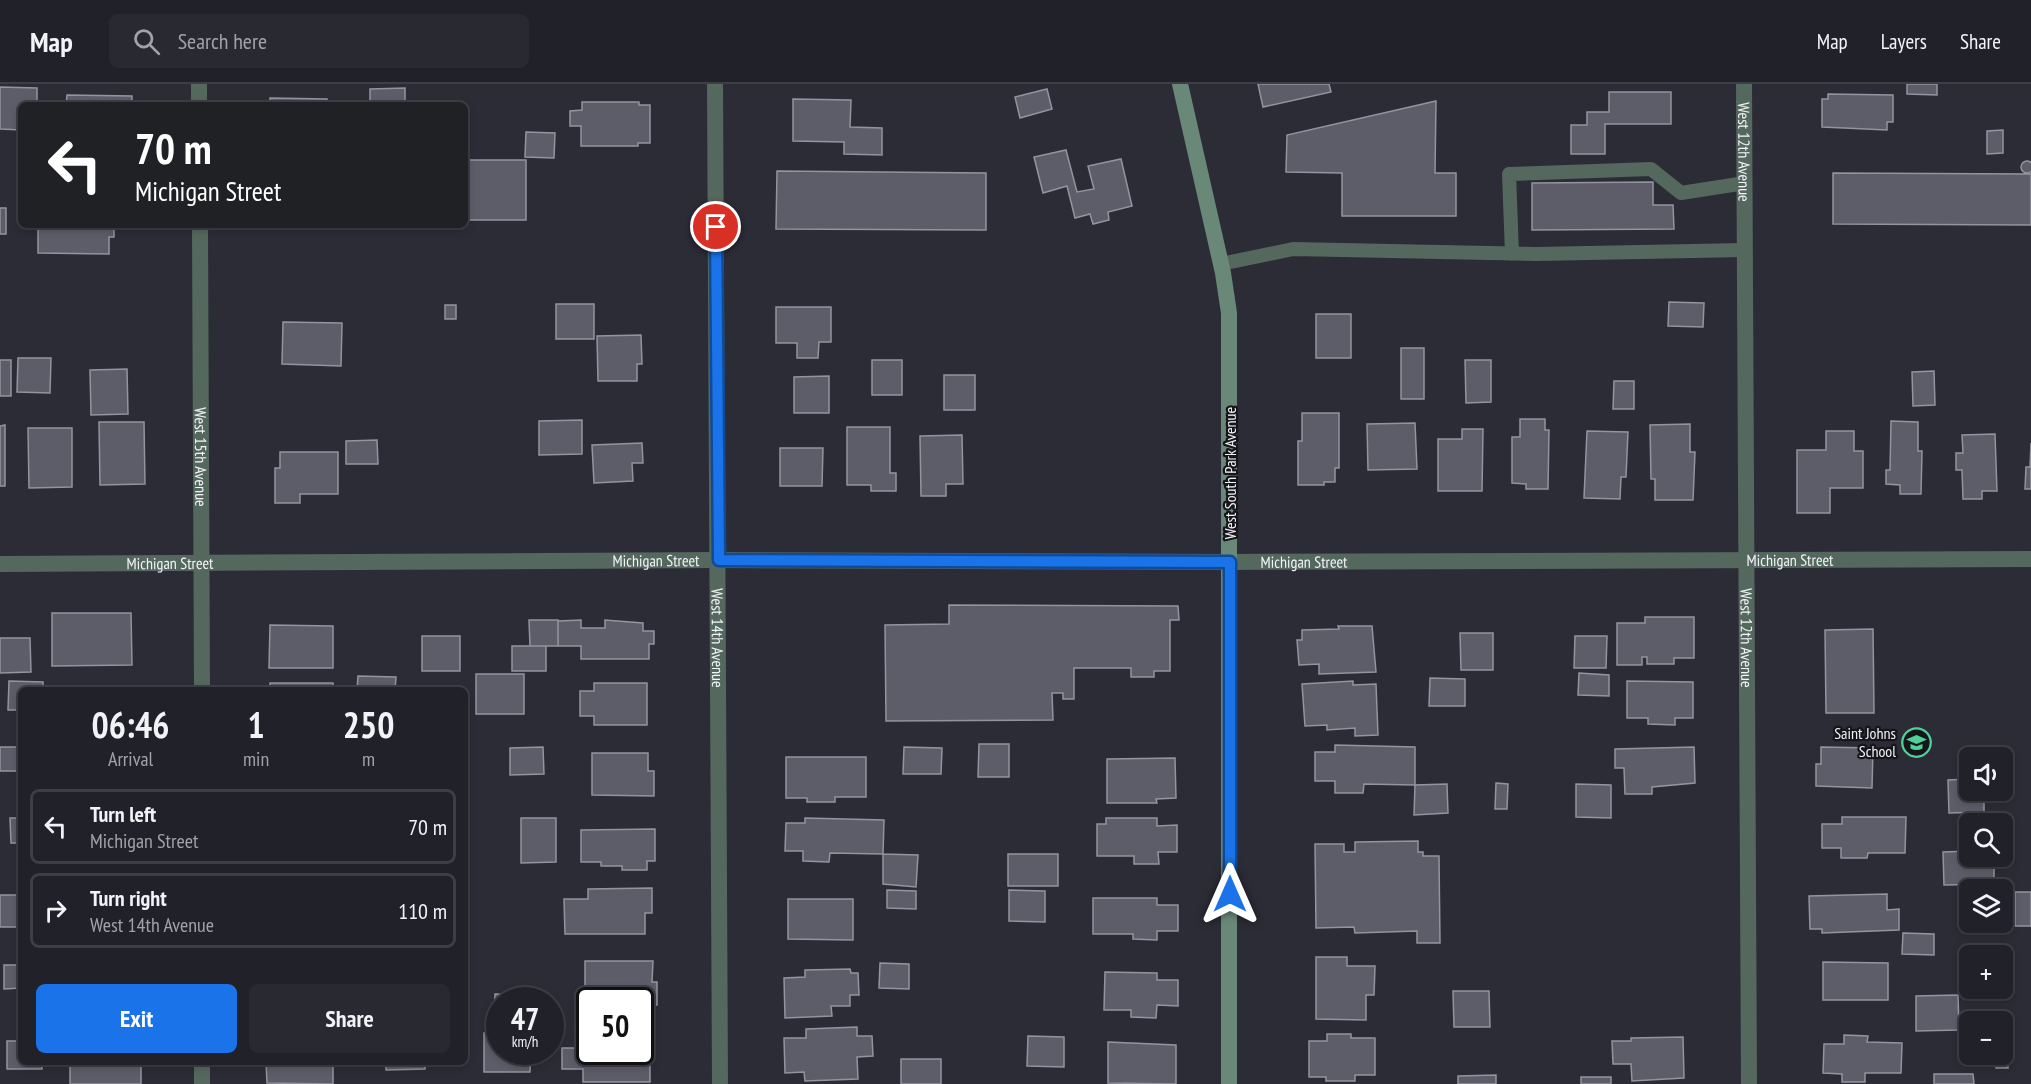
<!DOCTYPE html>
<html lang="en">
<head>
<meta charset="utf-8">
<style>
  :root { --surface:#212129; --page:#292931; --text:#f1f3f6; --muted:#a2a3a8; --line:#3e3e46; --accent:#1a73e8 }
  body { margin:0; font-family:"PT Sans Narrow",sans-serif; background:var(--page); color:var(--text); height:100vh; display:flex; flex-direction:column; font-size:22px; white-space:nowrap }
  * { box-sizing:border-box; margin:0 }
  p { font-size:20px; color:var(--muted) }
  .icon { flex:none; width:33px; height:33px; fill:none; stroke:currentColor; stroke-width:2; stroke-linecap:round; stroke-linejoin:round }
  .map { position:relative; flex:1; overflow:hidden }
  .details { position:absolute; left:18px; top:603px; width:450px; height:378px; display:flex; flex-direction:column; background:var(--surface); border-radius:9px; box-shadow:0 3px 9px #0003,0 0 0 2px var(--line) }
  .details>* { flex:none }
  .hud { position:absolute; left:18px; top:18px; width:450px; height:126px; border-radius:9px; box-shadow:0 3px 9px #0003,0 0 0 2px var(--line); background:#202124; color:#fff; overflow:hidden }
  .buttons { position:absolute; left:1959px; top:663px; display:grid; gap:12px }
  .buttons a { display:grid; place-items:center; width:54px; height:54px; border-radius:9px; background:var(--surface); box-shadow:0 3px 9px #0003,0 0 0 2px var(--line); font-size:30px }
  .speed { position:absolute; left:486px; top:903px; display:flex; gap:12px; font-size:30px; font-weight:700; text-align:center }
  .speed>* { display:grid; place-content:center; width:78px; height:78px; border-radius:50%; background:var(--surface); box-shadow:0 3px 9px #0003,0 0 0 2px var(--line); line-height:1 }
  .speed small { font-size:15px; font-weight:400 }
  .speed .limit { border:3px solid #111; border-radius:9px; background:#fff; color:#111 }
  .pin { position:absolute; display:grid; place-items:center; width:51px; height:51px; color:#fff; margin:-26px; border:3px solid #fff; border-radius:50%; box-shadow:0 2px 6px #0007 }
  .me { position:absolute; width:66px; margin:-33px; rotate:0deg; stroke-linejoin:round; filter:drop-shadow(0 0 4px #0008) }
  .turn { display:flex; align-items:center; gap:21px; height:126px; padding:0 18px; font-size:27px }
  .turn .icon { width:78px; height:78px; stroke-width:2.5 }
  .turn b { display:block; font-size:42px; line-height:51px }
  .eta { display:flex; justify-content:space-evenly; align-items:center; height:102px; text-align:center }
  .eta b { font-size:36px; font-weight:700; line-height:42px }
  .button { display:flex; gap:12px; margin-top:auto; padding:12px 18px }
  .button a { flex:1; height:69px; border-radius:9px; background:var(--accent); color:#fff; font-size:24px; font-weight:700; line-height:69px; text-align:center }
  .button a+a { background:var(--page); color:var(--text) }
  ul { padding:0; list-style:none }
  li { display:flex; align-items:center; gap:18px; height:75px; margin:0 12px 9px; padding:0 6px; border:3px solid var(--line); border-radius:9px }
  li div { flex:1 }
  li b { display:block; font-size:22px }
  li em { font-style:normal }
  header { display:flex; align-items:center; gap:36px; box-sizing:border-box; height:84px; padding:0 30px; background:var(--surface); border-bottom:2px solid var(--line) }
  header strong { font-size:28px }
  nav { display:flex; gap:33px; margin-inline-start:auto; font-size:21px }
  .search { width:420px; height:54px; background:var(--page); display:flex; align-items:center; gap:15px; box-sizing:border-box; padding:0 21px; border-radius:9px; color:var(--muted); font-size:22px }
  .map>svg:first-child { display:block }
</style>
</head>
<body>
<header>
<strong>Map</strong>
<div class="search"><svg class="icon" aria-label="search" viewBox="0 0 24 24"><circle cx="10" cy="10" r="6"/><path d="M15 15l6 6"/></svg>Search here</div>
<nav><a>Map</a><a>Layers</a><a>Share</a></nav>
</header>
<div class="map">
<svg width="2031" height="1000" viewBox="0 0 2031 1000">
  <rect width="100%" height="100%" fill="#2c2c37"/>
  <path fill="#5d5d69" stroke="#9394a0" stroke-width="1.5" d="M1258 0H1329L1331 8 1263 23Z
    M1907 0H1937V11L1907 10Z
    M0 3 37 4V21H21V46L0 45Z
    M405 4V21H370V5Z
    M1047 5 1052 25 1020 34 1015 13Z
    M1609 8H1671V40H1605V70H1571V41H1587V28H1609Z
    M1828 10 1893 11V38H1887V46L1822 43V15H1828Z
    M67 11 132 12V21H66Z
    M270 14 327 15V21H270Z
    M793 15 851 16 850 43 882 44V71L844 70V58L793 57Z
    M1436 17 1435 89H1456V132H1342V89L1286 88 1287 51Z
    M582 18H639V21H650V59H638V62H581V42H570V27L582 26Z
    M2003 46V69L1987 70V47Z
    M526 48 555 49 554 74 525 73Z
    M1066 66 1077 108 1094 105 1088 82 1121 75 1132 122 1108 128 1109 136 1093 140 1090 130 1075 134 1067 102 1043 109 1034 73Z
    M465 76H526V136H465Z
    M2021 83a6 6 0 1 1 12 0a6 6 0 1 1-12 0Z
    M777 87 986 89V146L776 145Z
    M1833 89 2031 90V141L1833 140Z
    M1653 98V121H1673L1674 145 1532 146V99Z
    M0 124H6V150H0Z
    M38 141H114V153H109V170L38 169Z
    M1669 218 1704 219 1703 243 1668 242Z
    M556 220H594V255H556Z
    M445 221H456V235H445Z
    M776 223H831V258H819L818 274H797V259H776Z
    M1316 230H1351V274H1316Z
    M283 238 342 239 341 282 282 280Z
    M641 251 642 280H637V297H598L597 252Z
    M1401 264H1424V315H1401Z
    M18 274H51L50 309 17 308Z
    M0 276H11V312H0Z
    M872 276H902V311H872Z
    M1465 276H1491V318L1466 319Z
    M127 285 128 330 91 331 90 286Z
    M1934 287 1935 321 1913 322 1912 288Z
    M944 291H975V326H944Z
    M829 292V329H794V293Z
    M1614 297H1634V325H1613Z
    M1302 329H1339V384H1335V398H1324V401H1298V357H1302Z
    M1520 335H1545V346H1549L1548 405H1526V400L1512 399V353H1520Z
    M582 336V370L539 371V337Z
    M1891 337 1918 338V367H1922L1921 410H1900V401L1886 400V386H1890Z
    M99 338H144L145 400 100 401Z
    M1415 339 1417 385 1368 386 1367 340Z
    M1690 340V368H1695L1693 416H1655V395H1651L1650 341Z
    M5 341V402H0V342Z
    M847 343H890V389H896V407H871V401H847Z
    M28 344H72V403L29 404Z
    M1462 345H1483L1482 407H1438V355H1462Z
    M1587 347 1628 348 1626 393H1621L1620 415 1584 414Z
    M1826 347H1854V367H1863V404H1830V429H1797V366H1826Z
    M1995 350 1997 407H1982V415H1963L1962 386H1956V369H1963L1962 351Z
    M962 351 963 400H946V412H921L920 352Z
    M377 356 378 380H346V357Z
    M642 359 643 379H632L633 397 594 399 592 361Z
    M2031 359V405H2025L2026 383H2030Z
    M780 364H823L822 402H780Z
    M280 368H338V410H300V419H275V384H280Z
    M949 521 1178 522 1179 536H1170V587H1154V593H1131V584H1074V615H1063V609H1052L1053 636 886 637 885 541 949 540Z
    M52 529H131L132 581 52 582Z
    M1645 533H1694V574H1674V580H1647V573H1642V581H1617V539H1645Z
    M529 536H558V562H530Z
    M581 536V544H605V536L643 539V547H654V560H649V575H581V562H558V537Z
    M270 541 333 542V584H269Z
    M1338 542H1372L1376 588 1319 590V580L1299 581 1297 556H1302V546L1339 545Z
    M1873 545 1874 629H1826L1825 546Z
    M1460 549H1493V586H1461Z
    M422 552H460V587H422Z
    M1575 552H1607L1606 584H1574Z
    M0 554H30L31 588 0 589Z
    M512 562H546V587H512Z
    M1579 589 1609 591V612L1578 611Z
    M476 590H524V630H476Z
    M358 592 396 593 395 606H357Z
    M1430 594 1465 595V622H1429Z
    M9 597 43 598V606H21V626H8Z
    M1353 597V601L1376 600 1378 651 1355 652V644L1327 646V641L1305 642 1302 600Z
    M1627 597 1693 598V634H1675V641L1648 640V634H1627Z
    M270 599H333V606H270Z
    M594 599H647V641H594V632H580V607H594Z
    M72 603 134 605V606H72Z
    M979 660H1009V693H978Z
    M1335 661 1415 663V701L1364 700 1363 709H1335V697H1315V668H1335Z
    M0 663H21V687H0Z
    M543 663 544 690 510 691V664Z
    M904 663 942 664 941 690H903Z
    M1694 663 1695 699 1652 703V710H1625L1624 684H1615V665Z
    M1821 663 1873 664 1872 704 1816 702V680H1821Z
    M592 669H648V687H654V712L592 711Z
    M786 673H866V713H835V718H807V714H786Z
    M1175 674 1176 714 1156 715 1157 719H1107V675Z
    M1970 695V706H1984V728L1949 729 1948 696Z
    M1496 699 1508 700 1507 725H1495Z
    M1447 700 1448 729 1414 731 1415 701Z
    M1576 700 1611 701V734L1576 733Z
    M1842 733H1906L1905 769H1868L1867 774H1841V764H1822V740H1842Z
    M10 734H21V759H11Z
    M521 734H556V778L521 779Z
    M805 734 884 736 883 770 830 769 829 778 803 777V767H785L786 739H805Z
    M1106 734H1157V742L1177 741V768H1158L1159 780H1134V772H1097V740H1106Z
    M655 745V777H647V786H622V782H601V778H581V746Z
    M1418 757V768H1423V772H1439L1440 859H1417V847L1355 849 1354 843 1316 844 1315 760H1344V768H1355V758Z
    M1970 767V772H1980V780H1994V800L1944 801 1943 768Z
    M883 770 918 771 916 803 883 800Z
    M1008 770H1058V802H1008Z
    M652 804V829H645V850H565L564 815H588V805Z
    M887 806 916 807V825L887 824Z
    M1009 806 1045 807V838L1009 837Z
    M2015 808H2031V842H2015Z
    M1887 810V826L1899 825V846L1822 849V845H1810L1809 812Z
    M0 811H21V843H0Z
    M1093 814H1157V821H1178V847H1157V856L1133 855V850H1093Z
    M788 815H853V856L788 855Z
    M1903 849 1934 850V871L1902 870Z
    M1316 873H1347V882H1375L1374 911H1366V936L1316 935Z
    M585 877H653L652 898H657V921H640V916H585Z
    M1823 878 1888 879V916H1823Z
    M880 879 909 880V905L879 904Z
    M4 881H21V904L4 905Z
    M850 885 851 889H858L859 911H850V922H831L832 932 785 934 784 894 805 893V886Z
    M1105 888 1157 889V896H1178V922L1157 921 1156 934 1131 933V926H1104Z
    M1453 907H1489L1490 943H1454Z
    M495 910 531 911V916H500V943H494Z
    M1958 911 1959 946 1916 947V912Z
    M857 943V952H872L873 972 857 973 858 995 805 997 804 988 785 989 784 954H806V945Z
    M484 949H500V968H531L530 988H484Z
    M1327 950H1351V954H1375V991H1355V997H1326V993H1309V957H1327Z
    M1844 951 1868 952 1867 958 1902 959 1901 989H1865V998H1842V990L1823 989 1824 960H1844Z
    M1028 952 1064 953V983L1027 982Z
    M1683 953 1684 994 1632 997 1631 980H1613L1612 957H1631V954Z
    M7 957H21V978H42V985H7Z
    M640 958H650V998H583V985H562V964H590V968H640Z
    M1108 958 1176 961V1000L1108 999Z
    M2007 969 2008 984H1996V970Z
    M901 975H941V1000H901Z
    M70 978H141V1000H70Z
    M266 978H333V1000L267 999Z
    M386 978H435V980H425V985L386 986Z
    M1934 990H1973L1974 1000H1934Z
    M1496 991V1000H1458V992Z
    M1581 993H1611V1000H1581Z"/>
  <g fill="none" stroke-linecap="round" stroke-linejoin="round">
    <path stroke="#55685e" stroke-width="14" d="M1512 170 1509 90 1651 85 1681 109 1745 99
      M1221 180 1293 165 1536 170 1745 166"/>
    <g stroke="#55685e" stroke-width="16">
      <path d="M199 0V21"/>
      <path id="s1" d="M715 0 720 1000"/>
      <path id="s2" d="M1744 0 1749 1000"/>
      <path id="s3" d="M200 141 202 606"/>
      <path id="s4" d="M0 480 719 476 1230 478 2031 475"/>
      <path d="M202 978V1000"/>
    </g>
    <path stroke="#6a8878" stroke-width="16" d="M1180 0 1223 189 1229 229V1000"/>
  </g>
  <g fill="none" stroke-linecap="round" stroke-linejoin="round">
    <defs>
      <path id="route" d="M716 143 719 476 1230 478V810"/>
    </defs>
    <use href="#route" stroke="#114b97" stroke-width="15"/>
    <use href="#route" stroke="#1a73e8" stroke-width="10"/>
  </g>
  <defs>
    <symbol id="school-ring" viewBox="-11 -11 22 22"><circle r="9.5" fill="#15151a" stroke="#4dd39a" stroke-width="1.5"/><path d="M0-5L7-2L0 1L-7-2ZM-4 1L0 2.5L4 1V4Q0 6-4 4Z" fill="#4dd39a"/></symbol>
  </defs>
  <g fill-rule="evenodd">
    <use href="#school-ring" x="1900" y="642" width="33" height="33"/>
  </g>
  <g text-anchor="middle" stroke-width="4.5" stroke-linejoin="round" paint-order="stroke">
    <g font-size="16" fill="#f3f3fa" stroke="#15151a">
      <text dy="6" stroke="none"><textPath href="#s2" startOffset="68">West 12th Avenue</textPath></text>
      <text dy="6" stroke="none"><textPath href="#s3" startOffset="232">West 15th Avenue</textPath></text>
      <text transform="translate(1230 389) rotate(-90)" y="6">West South Park Avenue</text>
      <text dy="6" stroke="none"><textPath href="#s4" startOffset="1790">Michigan Street</textPath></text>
      <text dy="6" stroke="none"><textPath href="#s4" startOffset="656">Michigan Street</textPath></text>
      <text dy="6" stroke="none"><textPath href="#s4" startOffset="1304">Michigan Street</textPath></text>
      <text dy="6" stroke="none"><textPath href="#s4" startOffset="170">Michigan Street</textPath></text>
      <text dy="6" stroke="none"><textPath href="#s1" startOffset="554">West 14th Avenue</textPath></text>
      <text dy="6" stroke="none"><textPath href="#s2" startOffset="554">West 12th Avenue</textPath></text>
    </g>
    <g font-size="16" fill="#f3f3fa" stroke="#15151a" text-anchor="end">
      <text x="1896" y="655">Saint Johns<tspan x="1896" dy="18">School</tspan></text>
    </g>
  </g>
</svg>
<div class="buttons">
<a><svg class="icon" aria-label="sound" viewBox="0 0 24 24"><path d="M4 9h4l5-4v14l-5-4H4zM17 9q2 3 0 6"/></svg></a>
<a><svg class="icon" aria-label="search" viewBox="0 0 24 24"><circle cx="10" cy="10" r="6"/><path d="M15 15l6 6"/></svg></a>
<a><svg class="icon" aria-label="layers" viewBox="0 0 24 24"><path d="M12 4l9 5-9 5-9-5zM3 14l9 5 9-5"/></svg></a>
<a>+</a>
<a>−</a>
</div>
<div class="speed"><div>47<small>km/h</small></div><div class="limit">50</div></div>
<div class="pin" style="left:716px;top:143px;background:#d93025"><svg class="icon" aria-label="arrive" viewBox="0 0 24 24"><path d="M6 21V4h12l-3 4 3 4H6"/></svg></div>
<svg class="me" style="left:1230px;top:810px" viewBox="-20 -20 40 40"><path d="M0-17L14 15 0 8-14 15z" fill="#1a73e8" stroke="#fff" stroke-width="4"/></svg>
<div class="hud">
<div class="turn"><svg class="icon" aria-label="left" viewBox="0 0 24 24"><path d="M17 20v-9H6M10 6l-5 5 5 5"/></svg><div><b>70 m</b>Michigan Street</div></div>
</div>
<section class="details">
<div class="eta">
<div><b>06:46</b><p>Arrival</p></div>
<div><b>1</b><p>min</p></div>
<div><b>250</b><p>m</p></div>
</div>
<ul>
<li><svg class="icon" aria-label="left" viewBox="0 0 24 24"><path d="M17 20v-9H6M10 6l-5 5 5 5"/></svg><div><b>Turn left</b><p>Michigan Street</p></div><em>70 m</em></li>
<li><svg class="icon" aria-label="right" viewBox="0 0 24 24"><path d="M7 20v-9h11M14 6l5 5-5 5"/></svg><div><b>Turn right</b><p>West 14th Avenue</p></div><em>110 m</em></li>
</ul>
<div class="button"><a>Exit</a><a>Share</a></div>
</section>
</div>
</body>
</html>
